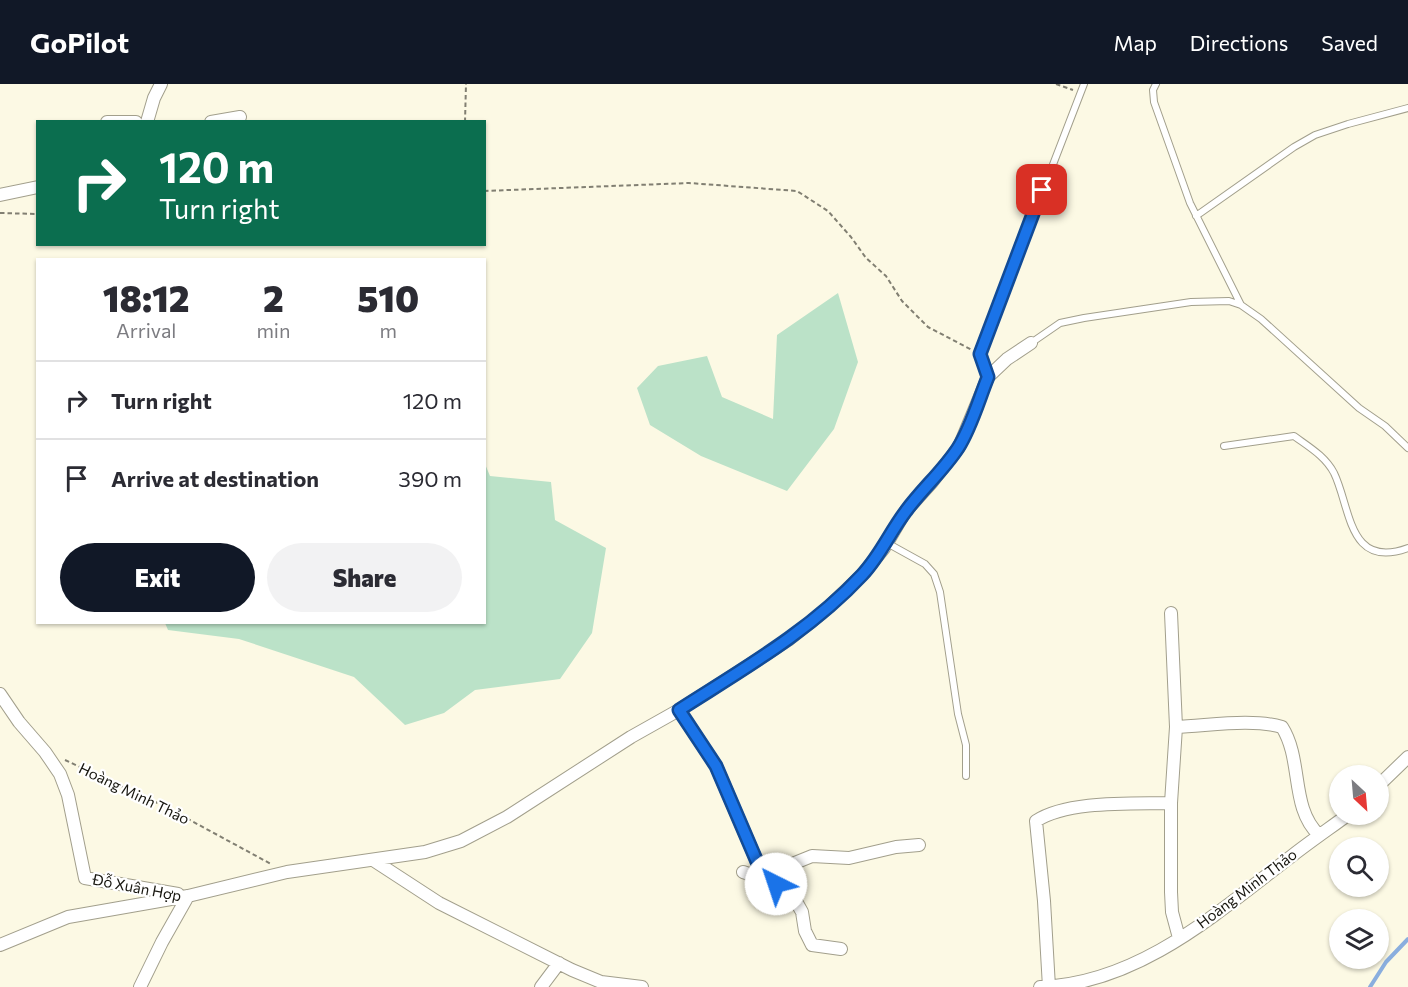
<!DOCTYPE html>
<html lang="en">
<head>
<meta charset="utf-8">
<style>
  :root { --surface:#fff; --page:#f2f2f3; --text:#2b2b33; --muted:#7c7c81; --line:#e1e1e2; --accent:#111827 }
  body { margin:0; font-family:Commissioner,sans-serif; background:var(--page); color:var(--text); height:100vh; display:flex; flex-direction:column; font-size:22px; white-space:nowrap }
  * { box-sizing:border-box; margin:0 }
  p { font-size:20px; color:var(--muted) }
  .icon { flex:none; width:33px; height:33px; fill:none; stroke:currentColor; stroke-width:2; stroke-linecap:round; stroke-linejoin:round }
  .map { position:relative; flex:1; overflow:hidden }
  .sheet { position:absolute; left:36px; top:174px; width:450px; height:366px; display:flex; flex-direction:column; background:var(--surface); border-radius:0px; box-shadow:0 2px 4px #0004 }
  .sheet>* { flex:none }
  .top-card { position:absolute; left:36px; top:36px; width:450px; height:126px; border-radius:0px; box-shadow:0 2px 4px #0004; background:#0b6e4f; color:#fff; overflow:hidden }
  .needle { width:39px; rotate:154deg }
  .tools { position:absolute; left:1329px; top:681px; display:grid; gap:12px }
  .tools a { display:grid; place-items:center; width:60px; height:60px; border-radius:50%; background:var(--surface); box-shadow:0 2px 4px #0004; font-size:30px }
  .pin { position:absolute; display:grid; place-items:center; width:51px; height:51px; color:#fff; margin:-26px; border-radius:12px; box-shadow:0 3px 9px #0006 }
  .me { position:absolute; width:66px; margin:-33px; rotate:319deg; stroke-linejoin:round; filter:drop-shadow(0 0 4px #0008) }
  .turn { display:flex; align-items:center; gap:21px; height:126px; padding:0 24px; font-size:27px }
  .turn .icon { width:78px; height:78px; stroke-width:2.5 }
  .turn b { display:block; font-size:42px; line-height:51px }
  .eta { display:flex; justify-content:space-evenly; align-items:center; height:102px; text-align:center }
  .eta b { font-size:36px; font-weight:800; line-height:42px }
  .primary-button { display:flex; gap:12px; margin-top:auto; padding:12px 24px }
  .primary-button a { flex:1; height:69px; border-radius:36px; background:var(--accent); color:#fff; font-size:24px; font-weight:800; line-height:69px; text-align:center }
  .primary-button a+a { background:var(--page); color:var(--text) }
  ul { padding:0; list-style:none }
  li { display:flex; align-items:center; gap:18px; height:78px; padding:0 24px; border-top:2px solid var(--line) }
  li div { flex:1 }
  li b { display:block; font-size:22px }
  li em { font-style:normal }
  header { display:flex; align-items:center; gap:36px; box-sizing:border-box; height:84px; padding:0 30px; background:var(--accent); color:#fff }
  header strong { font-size:28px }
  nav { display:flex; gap:33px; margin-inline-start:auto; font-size:21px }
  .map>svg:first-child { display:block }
</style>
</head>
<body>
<header>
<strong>GoPilot</strong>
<nav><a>Map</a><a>Directions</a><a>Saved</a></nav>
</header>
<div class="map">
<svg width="1408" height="903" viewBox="0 0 1408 903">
  <rect width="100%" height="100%" fill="#fcf9e4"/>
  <path fill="#bbe2c8" d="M838 209 858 278 834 345 787 407 701 372 650 341 637 304 658 282 707 272 722 313 773 335 777 251Z
    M485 380 490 392 551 398 555 436 606 464 592 549 560 595 475 606 444 629 405 641 354 593 239 555 168 546 165 539 484 538Z"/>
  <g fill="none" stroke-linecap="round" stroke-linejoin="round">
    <path stroke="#8aaede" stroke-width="4" d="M1370 903 1386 878 1408 855"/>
    <defs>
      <path id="lane" d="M1156 0 1153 6 1154 18 1190 119 1241 221
        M1196 132 1294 63 1315 51 1348 40 1408 24
        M1031 259 1060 239 1084 234 1191 218 1229 217 1241 221 1261 235 1359 324 1385 342 1408 364
        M988 292 980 270 1084 0
        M1224 362 1294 352C1309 363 1325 372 1334 389 1351 424 1348 486 1408 464
        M887 459 925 480 934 490 940 508 958 630 966 661V692"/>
      <path id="street" d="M107 38H136
        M147 38 154 14 161 0
        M211 38 240 33
        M0 111 38 103
        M1171 529 1176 643 1171 719V808L1172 828 1179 854
        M0 610 19 638 45 668 60 690 68 711 85 794 178 810
        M679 626 716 682 761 787 793 812 802 828 805 847 812 861 841 865
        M1176 643C1208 642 1251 634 1282 643 1303 676 1290 724 1319 751
        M1378 702 1408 673
        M373 776 439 819 572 886 601 898 642 903
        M743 788 752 791H765L812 772 849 774 896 763 919 761
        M0 861 68 833 188 812 287 788 425 768 461 757 507 733 631 653 679 626 748 582 788 556 822 529 862 491 884 464 905 428 932 398 959 363 988 293 1007 275 1031 259
        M140 903 162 858 188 812
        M541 903 559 879
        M1040 903C1139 900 1218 828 1293 771 1311 757 1330 744 1349 730
        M1049 903 1044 817 1036 737C1068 716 1133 720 1171 719"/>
    </defs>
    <use href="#lane" stroke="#a29f8c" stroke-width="8"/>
    <use href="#street" stroke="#a29f8c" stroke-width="14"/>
    <path stroke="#817f72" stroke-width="2" stroke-dasharray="4.5 3" stroke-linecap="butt" d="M1056 0 1073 6
      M465 38 466 0
      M484 107 689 99 797 107 828 127 851 153 866 174 886 192 902 217 928 243 972 266
      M0 129 38 130
      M65 676 164 722 271 780"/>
    <use href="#lane" stroke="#fff" stroke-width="6"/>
    <use href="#street" stroke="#fff" stroke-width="12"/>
  </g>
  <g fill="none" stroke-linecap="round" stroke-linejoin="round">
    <defs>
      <path id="route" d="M776 800 761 787 716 682 679 626C743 585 810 547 862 491 880 472 890 448 906 427 922 405 943 387 958 364 971 344 979 315 988 293L980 270 1042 106"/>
    </defs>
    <use href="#route" stroke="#114b97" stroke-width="15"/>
    <use href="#route" stroke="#1a73e8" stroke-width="10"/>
  </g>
  <g text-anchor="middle" stroke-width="4.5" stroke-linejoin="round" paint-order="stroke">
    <g font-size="15" fill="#16150e" stroke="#fff">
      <text transform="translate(134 710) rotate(26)" y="5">Hoàng Minh Thảo</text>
      <text transform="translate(137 804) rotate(11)" y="5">Đỗ Xuân Hợp</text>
      <text transform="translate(1247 805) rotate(-37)" y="5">Hoàng Minh Thảo</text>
    </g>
  </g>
</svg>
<div class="tools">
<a><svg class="needle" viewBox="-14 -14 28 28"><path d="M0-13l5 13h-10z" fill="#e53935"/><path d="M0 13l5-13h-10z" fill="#7c7c81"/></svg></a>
<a><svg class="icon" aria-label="search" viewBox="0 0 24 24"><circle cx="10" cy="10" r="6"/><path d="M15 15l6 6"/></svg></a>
<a><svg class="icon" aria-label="layers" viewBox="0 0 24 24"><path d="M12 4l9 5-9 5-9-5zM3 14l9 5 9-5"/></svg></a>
</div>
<div class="pin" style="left:1042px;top:106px;background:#d93025"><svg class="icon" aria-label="arrive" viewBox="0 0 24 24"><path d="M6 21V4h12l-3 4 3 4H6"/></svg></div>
<svg class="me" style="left:776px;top:800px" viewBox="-20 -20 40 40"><circle r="19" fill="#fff"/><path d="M0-13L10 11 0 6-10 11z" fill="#1a73e8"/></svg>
<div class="top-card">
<div class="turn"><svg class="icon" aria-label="right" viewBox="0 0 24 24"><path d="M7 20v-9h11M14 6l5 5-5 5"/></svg><div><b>120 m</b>Turn right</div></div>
</div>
<section class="sheet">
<div class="eta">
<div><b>18:12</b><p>Arrival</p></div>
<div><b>2</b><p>min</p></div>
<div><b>510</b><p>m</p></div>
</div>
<ul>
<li><svg class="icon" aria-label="right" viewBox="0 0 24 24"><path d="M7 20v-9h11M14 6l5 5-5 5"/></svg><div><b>Turn right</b></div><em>120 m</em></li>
<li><svg class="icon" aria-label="arrive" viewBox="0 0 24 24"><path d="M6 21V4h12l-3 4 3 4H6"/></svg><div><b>Arrive at destination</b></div><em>390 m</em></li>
</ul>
<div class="primary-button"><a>Exit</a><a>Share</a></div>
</section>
</div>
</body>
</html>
